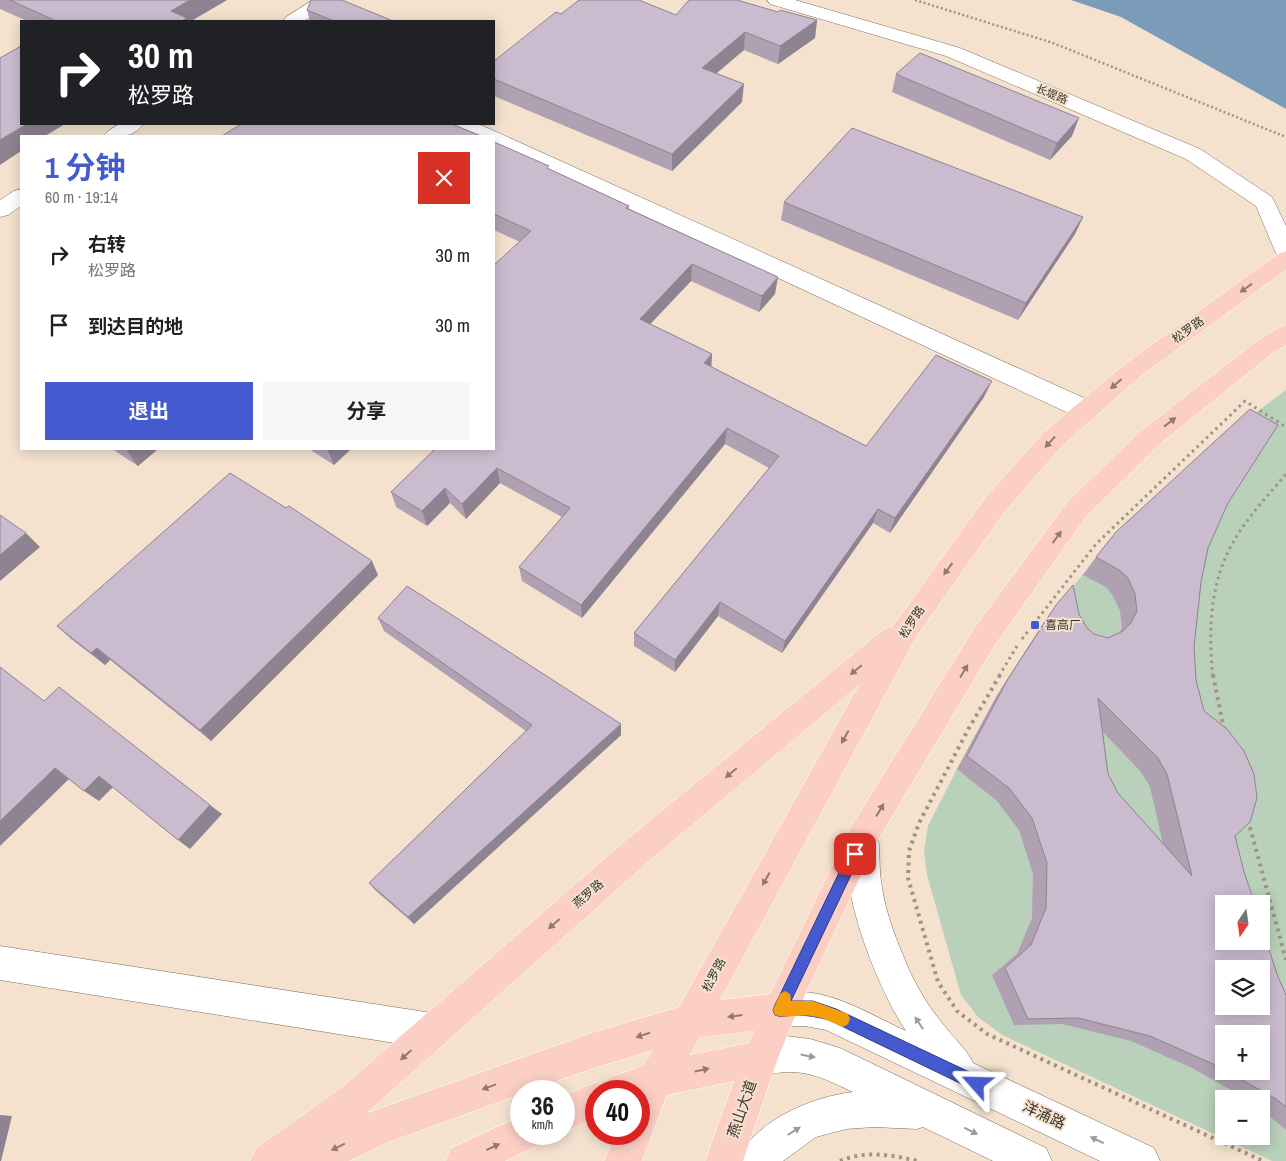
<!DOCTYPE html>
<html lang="zh">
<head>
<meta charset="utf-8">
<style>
  :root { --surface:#fff; --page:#f6f6f6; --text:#202124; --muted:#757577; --accent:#455ace }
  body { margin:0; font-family:"Archivo Narrow","Noto Sans SC",sans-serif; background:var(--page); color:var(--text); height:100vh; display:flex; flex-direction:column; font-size:19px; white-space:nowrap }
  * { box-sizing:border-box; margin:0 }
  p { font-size:16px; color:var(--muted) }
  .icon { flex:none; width:28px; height:28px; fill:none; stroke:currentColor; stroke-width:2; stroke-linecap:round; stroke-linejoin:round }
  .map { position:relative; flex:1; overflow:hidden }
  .drawer { position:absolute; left:20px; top:135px; width:475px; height:315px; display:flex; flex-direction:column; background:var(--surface); border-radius:0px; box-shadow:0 2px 12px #0003 }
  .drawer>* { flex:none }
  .guide { position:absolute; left:20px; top:20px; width:475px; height:105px; border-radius:0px; box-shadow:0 2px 12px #0003; background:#202124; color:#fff; overflow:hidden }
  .needle { width:32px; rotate:193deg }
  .controls { position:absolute; left:1215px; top:895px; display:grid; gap:10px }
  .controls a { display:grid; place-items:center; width:55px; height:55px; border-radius:0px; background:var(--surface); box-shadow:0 2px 12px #0003; font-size:25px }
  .speed { position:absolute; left:510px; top:1080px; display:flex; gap:10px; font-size:25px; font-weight:700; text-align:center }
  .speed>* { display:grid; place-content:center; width:65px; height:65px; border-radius:50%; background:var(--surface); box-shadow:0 2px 12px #0003; line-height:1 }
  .speed small { font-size:12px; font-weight:400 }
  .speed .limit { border:8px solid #d22; background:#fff; color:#111 }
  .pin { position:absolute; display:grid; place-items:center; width:42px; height:42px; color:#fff; margin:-21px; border-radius:10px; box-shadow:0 2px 8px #0006 }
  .me { position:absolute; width:55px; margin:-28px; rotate:295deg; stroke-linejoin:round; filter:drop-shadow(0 0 4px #0008) }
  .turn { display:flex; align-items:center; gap:18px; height:105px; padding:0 25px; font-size:22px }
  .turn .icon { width:65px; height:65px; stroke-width:2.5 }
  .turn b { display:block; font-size:35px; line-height:42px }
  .round { display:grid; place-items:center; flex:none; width:52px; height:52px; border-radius:0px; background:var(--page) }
  .headline { display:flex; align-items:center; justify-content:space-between; height:85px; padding:0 25px }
  h1 { font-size:30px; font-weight:700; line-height:38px; color:var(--accent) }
  .cta { display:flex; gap:10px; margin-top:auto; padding:10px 25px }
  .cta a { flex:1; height:58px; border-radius:0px; background:var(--accent); color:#fff; font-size:20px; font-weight:700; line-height:58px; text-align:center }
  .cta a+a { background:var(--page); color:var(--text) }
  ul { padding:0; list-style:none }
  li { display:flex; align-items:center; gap:15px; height:70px; padding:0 25px }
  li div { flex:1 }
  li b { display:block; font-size:19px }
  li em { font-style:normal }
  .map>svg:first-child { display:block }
</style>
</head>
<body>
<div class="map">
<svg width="1286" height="1161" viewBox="0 0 1286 1161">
  <rect width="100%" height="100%" fill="#f4e2cf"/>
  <path fill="#b9d0ba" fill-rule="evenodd" d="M1286 390V1161H1272L1002 1035 978 1017 961 995 927 875 924 851 928 826 957 769 1044 622 1102 551 1234 429ZM1224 904H1261V941H1224ZM1224 969H1261V1006H1224ZM1224 1034H1261V1071H1224ZM1224 1099H1261V1136H1224Z"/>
  <path fill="#7b9cb9" d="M1071 0H1286V109L1121 17Z"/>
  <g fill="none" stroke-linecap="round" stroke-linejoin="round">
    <defs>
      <path id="minor" d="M313 0H334L331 4 304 21H283L286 17Z
        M767 0H795L960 48 1200 149 1272 197 1286 226V259L1278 256 1275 251 1256 206 1186 159 946 56 770 4Z
        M119 124H143C134 138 119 136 104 136L107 132Z
        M452 124H478L501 134 1095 403 1098 410 1095 417 1086 419 1077 417 494 146V136C480 136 461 137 452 124Z
        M21 189V206L8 215 0 217V200L14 191Z
        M863 820 874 825C882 843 878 862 881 881 884 906 893 932 903 955 912 979 926 1004 943 1024 952 1037 967 1049 973 1063L1154 1148 1160 1161H1100L826 1030 805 1026 780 1027 768 1022 763 1010 768 998C815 978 864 1012 906 1031 877 988 831 875 852 825Z
        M0 946 432 1013 444 1019 450 1031 444 1043 432 1049 0 980Z
        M786 1036 810 1039 840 1048 1046 1148 1052 1161H993L923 1127 917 1129 874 1127 846 1129 816 1137 783 1161H737C754 1121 811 1097 853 1092 833 1083 816 1073 793 1072 775 1071 765 1078 747 1071L742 1058 747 1045 760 1040Z"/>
      <path id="major" d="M1286 251V270L1141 376 1062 446 1003 514 917 636 720 1000 770 994 852 825 975 627 1068 501 1142 430 1257 341 1278 328 1286 325V345L1273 353 1160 444 1086 517 995 645 874 847 793 1021 778 1058 743 1161H705L734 1081 667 1095 642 1161H604L616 1134H639V1091H596V1118L564 1132V1096L596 1082 605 1086 608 1078 643 1066 653 1050 591 1069 528 1091H521V1094L389 1142 349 1161H250L256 1148 341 1088 626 840 884 629 893 626 985 498 1044 432 1125 364 1278 254ZM859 685 679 1007 591 1033 367 1113 648 862ZM754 1031 749 1043 690 1055 700 1037Z
        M521 1116V1134H540L535 1147 505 1161H445L451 1148Z"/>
    </defs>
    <use href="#minor" stroke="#7e6f5e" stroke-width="1"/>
    <use href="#major" stroke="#fff" stroke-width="1"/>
    <path stroke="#a09385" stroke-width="2.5" stroke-dasharray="2 2.5" stroke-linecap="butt" d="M915 0 1053 43 1286 137"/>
    <path stroke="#a09385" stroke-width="3" stroke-dasharray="2.5 4" stroke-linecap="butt" d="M1022 639 1096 544 1245 401 1286 427
      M999 676 1017 646
      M1213 676C1207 624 1211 572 1242 528 1255 509 1271 492 1286 474"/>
    <path stroke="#a09385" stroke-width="4" stroke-dasharray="3 4.5" stroke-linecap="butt" d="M1000 675 969 728 919 823 909 851 908 878 938 982 957 1011 987 1034 1263 1161
      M1213 675 1224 730
      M1248 820 1286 960
      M840 1161C866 1150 891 1155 918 1161"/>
    <use href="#minor" fill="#fff" fill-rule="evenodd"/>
    <use href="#major" fill="#fccfc5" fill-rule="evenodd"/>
  </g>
  <path fill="#afa1b2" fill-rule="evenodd" d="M0 0H227L191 21H27L0 9Z
    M307 10 393 21H310Z
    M778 12 817 20 815 38 778 64 744 50 716 74 742 102 672 171 494 96V61L561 14 676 15Z
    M896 74 1072 136 1050 160 892 92Z
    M494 142 549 169 629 206V210L775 294 759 312 691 281 650 324 712 354 711 367 866 446 984 397 890 533 873 523 782 653 718 616 675 672 634 646V633L769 468 725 444 582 618 522 581 519 567 562 517 500 483 466 519 450 503 427 526 396 507 391 492 433 451 430 449H494L520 242 494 230Z
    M784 202 1083 217 1075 234 1018 320 781 220Z
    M112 449H158L138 466Z
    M309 449H351L334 465Z
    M1228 503 1208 548 1201 582 1194 647 1196 680 1244 872 1278 977 1286 995V1130L1261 1109V1099H1247L1192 1068 1131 1041 1062 1024 1014 1025 992 975 1017 954 1032 918 1033 874 1019 830 997 801 957 769 997 695 1044 622 1056 605 1079 614 1087 628 1094 634 1108 638 1119 633 1122 628 1120 611 1113 596 1106 587 1083 575 1096 557ZM1103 732 1141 772 1150 787 1163 844 1118 793 1108 774ZM1224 1034 1261 1071H1224Z
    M378 575 211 741 110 660 105 665 71 639 57 626Z
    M378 618 621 724V735L414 924 376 891 369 883 526 731 384 631Z"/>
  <path fill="#8e8391" d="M190 0H227L191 21H176L171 11Z
    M817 20 815 38 778 64 780 46Z
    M745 32 744 50 701 86 702 68Z
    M744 84 742 102 672 171V154Z
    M1079 118 1072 136 1050 160 1057 143Z
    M27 124H65L45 136H21V151L0 165V140Z
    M1083 217 1075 234 1018 320 1026 303Z
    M692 264 691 281 640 335V319Z
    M778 277 775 294 759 312 762 296Z
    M712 354 711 370 704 363Z
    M992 381 984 397 890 533 895 518Z
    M727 428 725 444 582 618 581 605Z
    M129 449H158L138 466 127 451Z
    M327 449H351L334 465Z
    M497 468 500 483 466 519 462 504Z
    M445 488 450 503 427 526 422 511Z
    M878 509 873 523 782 653 785 641Z
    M26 533 40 547 0 581V555Z
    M372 561 378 575 211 741 200 730Z
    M720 602 718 616 675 672V660Z
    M97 648 110 660 105 665 91 653Z
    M621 724V735L414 924 408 917Z
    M55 768 70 778 0 846V821Z
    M99 776 113 787 99 801 84 791Z
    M210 805 222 814 190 849 178 840Z
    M0 1115 12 1116 1 1161H0Z"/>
  <path fill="#cbbbcf" stroke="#8e8391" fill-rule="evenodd" d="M10 0H190L171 11 187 18 182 21H56Z
    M311 0H342L393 21H334L307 10Z
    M579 0H639L676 15 689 0H737L778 12 780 10 817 20 780 46 745 32 702 68 744 84 672 154 494 79V61L556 12 561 14Z
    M21 46V124H27L0 140V58Z
    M920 53 1079 118 1057 143 896 74Z
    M241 124H452L481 136H222Z
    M852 128 1083 217 1026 303 784 202Z
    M494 142 549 166 547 168 629 206 626 208 778 277 762 296 692 264 640 319 712 354 704 363 866 446 936 355 992 381 895 518 878 509 785 641 720 602 675 660 634 633 779 456 727 428 581 605 519 567 570 508 497 468 462 504 445 488 422 511 391 492 435 449H494V265L531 231 494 214Z
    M1250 409 1278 425 1228 503 1208 548 1201 582 1194 647 1196 680 1204 711 1227 729 1244 751 1254 774 1257 798 1250 822 1235 836 1244 872 1255 904H1224V941H1261V925L1278 977 1286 995V1107L1276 1099 1226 1071H1261V1034H1224V1070L1213 1064 1150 1036 1078 1018 1028 1019 1005 968 1031 945 1046 908 1047 863 1032 818 1009 788 967 756 1008 679 1056 605 1073 585 1079 614 1087 628 1094 634 1108 638 1123 631 1131 623 1137 611 1135 594 1128 578 1119 570 1096 557 1116 532ZM1098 698 1158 758 1167 774 1192 876 1118 793 1108 774ZM1224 969H1261V1006H1224Z
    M230 473 286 508 289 506 372 561 200 730 97 648 91 653 57 626Z
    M0 515 26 533 0 555Z
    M407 586 621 724 408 917 369 883 532 725 378 618Z
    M0 667 44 701 59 687 210 805 178 840 99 776 84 791 55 768 0 821Z"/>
  <defs><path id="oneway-solid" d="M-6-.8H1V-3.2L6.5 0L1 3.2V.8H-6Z" transform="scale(1.25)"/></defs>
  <g fill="#927a71">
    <use href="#oneway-solid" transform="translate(1246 288) rotate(144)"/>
    <use href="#oneway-solid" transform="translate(1116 384) rotate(139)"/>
    <use href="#oneway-solid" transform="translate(1170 422) rotate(-38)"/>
    <use href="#oneway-solid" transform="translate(1050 442) rotate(133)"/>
    <use href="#oneway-solid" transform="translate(1057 537) rotate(-54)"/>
    <use href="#oneway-solid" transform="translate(948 569) rotate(126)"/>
    <use href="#oneway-solid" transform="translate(856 670) rotate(140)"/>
    <use href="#oneway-solid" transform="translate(964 671) rotate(-59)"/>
    <use href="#oneway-solid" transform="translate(845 737) rotate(119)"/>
    <use href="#oneway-solid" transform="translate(731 773) rotate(140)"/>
    <use href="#oneway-solid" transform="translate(880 810) rotate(-59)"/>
    <use href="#oneway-solid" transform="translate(766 879) rotate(119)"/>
    <use href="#oneway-solid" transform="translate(554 924) rotate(139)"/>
    <use href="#oneway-solid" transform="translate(735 1016) rotate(173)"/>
    <use href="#oneway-solid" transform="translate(643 1035) rotate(163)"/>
    <use href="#oneway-solid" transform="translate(406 1055) rotate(138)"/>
    <use href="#oneway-solid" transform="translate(702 1070) rotate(-12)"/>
    <use href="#oneway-solid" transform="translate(489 1087) rotate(160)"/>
    <use href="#oneway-solid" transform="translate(338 1147) rotate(154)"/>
    <use href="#oneway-solid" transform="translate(493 1147) rotate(-25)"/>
  </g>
  <g fill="#9e9a96">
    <use href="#oneway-solid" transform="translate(919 1023) rotate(-123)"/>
    <use href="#oneway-solid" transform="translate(808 1056) rotate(11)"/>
    <use href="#oneway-solid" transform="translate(794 1131) rotate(-32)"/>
    <use href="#oneway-solid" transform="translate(971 1131) rotate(26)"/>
    <use href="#oneway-solid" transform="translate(1097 1140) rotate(-155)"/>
  </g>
  <path fill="#455ace" stroke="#2d3a86" d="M855 848 859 850 861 854 791 1001H813L836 1009 982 1078 984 1084 982 1089 977 1091 972 1089 829 1020C818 1017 807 1015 795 1015 788 1015 782 1018 775 1015L773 1010 775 1005 850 850Z"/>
  <path fill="#f59e0b" d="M785 991 790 994 791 1001H813L848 1014 850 1019 848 1024 843 1027C833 1023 822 1017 811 1016 800 1014 785 1019 775 1015L773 1010 780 994Z"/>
  <rect fill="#455ace" stroke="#f4e2cf" stroke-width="2" x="1030" y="620" width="10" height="10" rx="2.5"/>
  <g text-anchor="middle" stroke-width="4" stroke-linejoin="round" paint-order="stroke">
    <g font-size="11" fill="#3c352d" stroke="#f4e2cf">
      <text transform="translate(1052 94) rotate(23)" y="4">长堤路</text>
    </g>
    <g font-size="12" fill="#3c352d" stroke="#f4e2cf">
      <text transform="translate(1188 330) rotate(-36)" y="4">松罗路</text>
      <text transform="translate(912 622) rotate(-57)" y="4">松罗路</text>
      <text transform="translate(588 894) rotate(-41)" y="4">燕罗路</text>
      <text transform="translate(714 975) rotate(-62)" y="4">松罗路</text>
    </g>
    <g font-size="12" fill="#3c352d" stroke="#f4e2cf" text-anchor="start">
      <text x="1045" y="629">喜高厂</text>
    </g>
    <g font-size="15" fill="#3c352d" stroke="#f4e2cf">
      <text transform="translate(742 1109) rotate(-71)" y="5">燕山大道</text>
      <text transform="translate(1044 1115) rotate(25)" y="5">洋涌路</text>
    </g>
  </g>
</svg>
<div class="controls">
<a><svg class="needle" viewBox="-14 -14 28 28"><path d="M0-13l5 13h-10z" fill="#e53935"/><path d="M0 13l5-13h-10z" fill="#757577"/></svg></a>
<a><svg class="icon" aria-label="layers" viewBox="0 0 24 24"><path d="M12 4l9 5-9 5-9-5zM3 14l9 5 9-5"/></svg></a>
<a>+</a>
<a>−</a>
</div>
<div class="speed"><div>36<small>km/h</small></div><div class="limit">40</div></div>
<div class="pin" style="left:855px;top:854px;background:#d93025"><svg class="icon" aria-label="arrive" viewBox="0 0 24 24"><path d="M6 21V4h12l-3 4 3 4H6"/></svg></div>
<svg class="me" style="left:977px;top:1084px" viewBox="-20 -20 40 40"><path d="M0-17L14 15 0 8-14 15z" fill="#455ace" stroke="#fff" stroke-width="4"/></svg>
<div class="guide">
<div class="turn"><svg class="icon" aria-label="right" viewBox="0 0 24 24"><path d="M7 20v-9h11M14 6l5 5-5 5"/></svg><div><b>30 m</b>松罗路</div></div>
</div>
<section class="drawer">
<div class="headline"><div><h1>1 分钟</h1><p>60 m · 19:14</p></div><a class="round" style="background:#d93025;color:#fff"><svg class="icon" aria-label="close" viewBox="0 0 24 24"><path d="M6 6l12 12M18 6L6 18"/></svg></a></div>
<ul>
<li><svg class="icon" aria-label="right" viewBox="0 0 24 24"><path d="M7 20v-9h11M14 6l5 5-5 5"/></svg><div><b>右转</b><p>松罗路</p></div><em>30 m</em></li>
<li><svg class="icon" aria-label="arrive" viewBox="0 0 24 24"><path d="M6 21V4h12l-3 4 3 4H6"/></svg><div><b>到达目的地</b></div><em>30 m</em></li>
</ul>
<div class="cta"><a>退出</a><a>分享</a></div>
</section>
</div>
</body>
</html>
